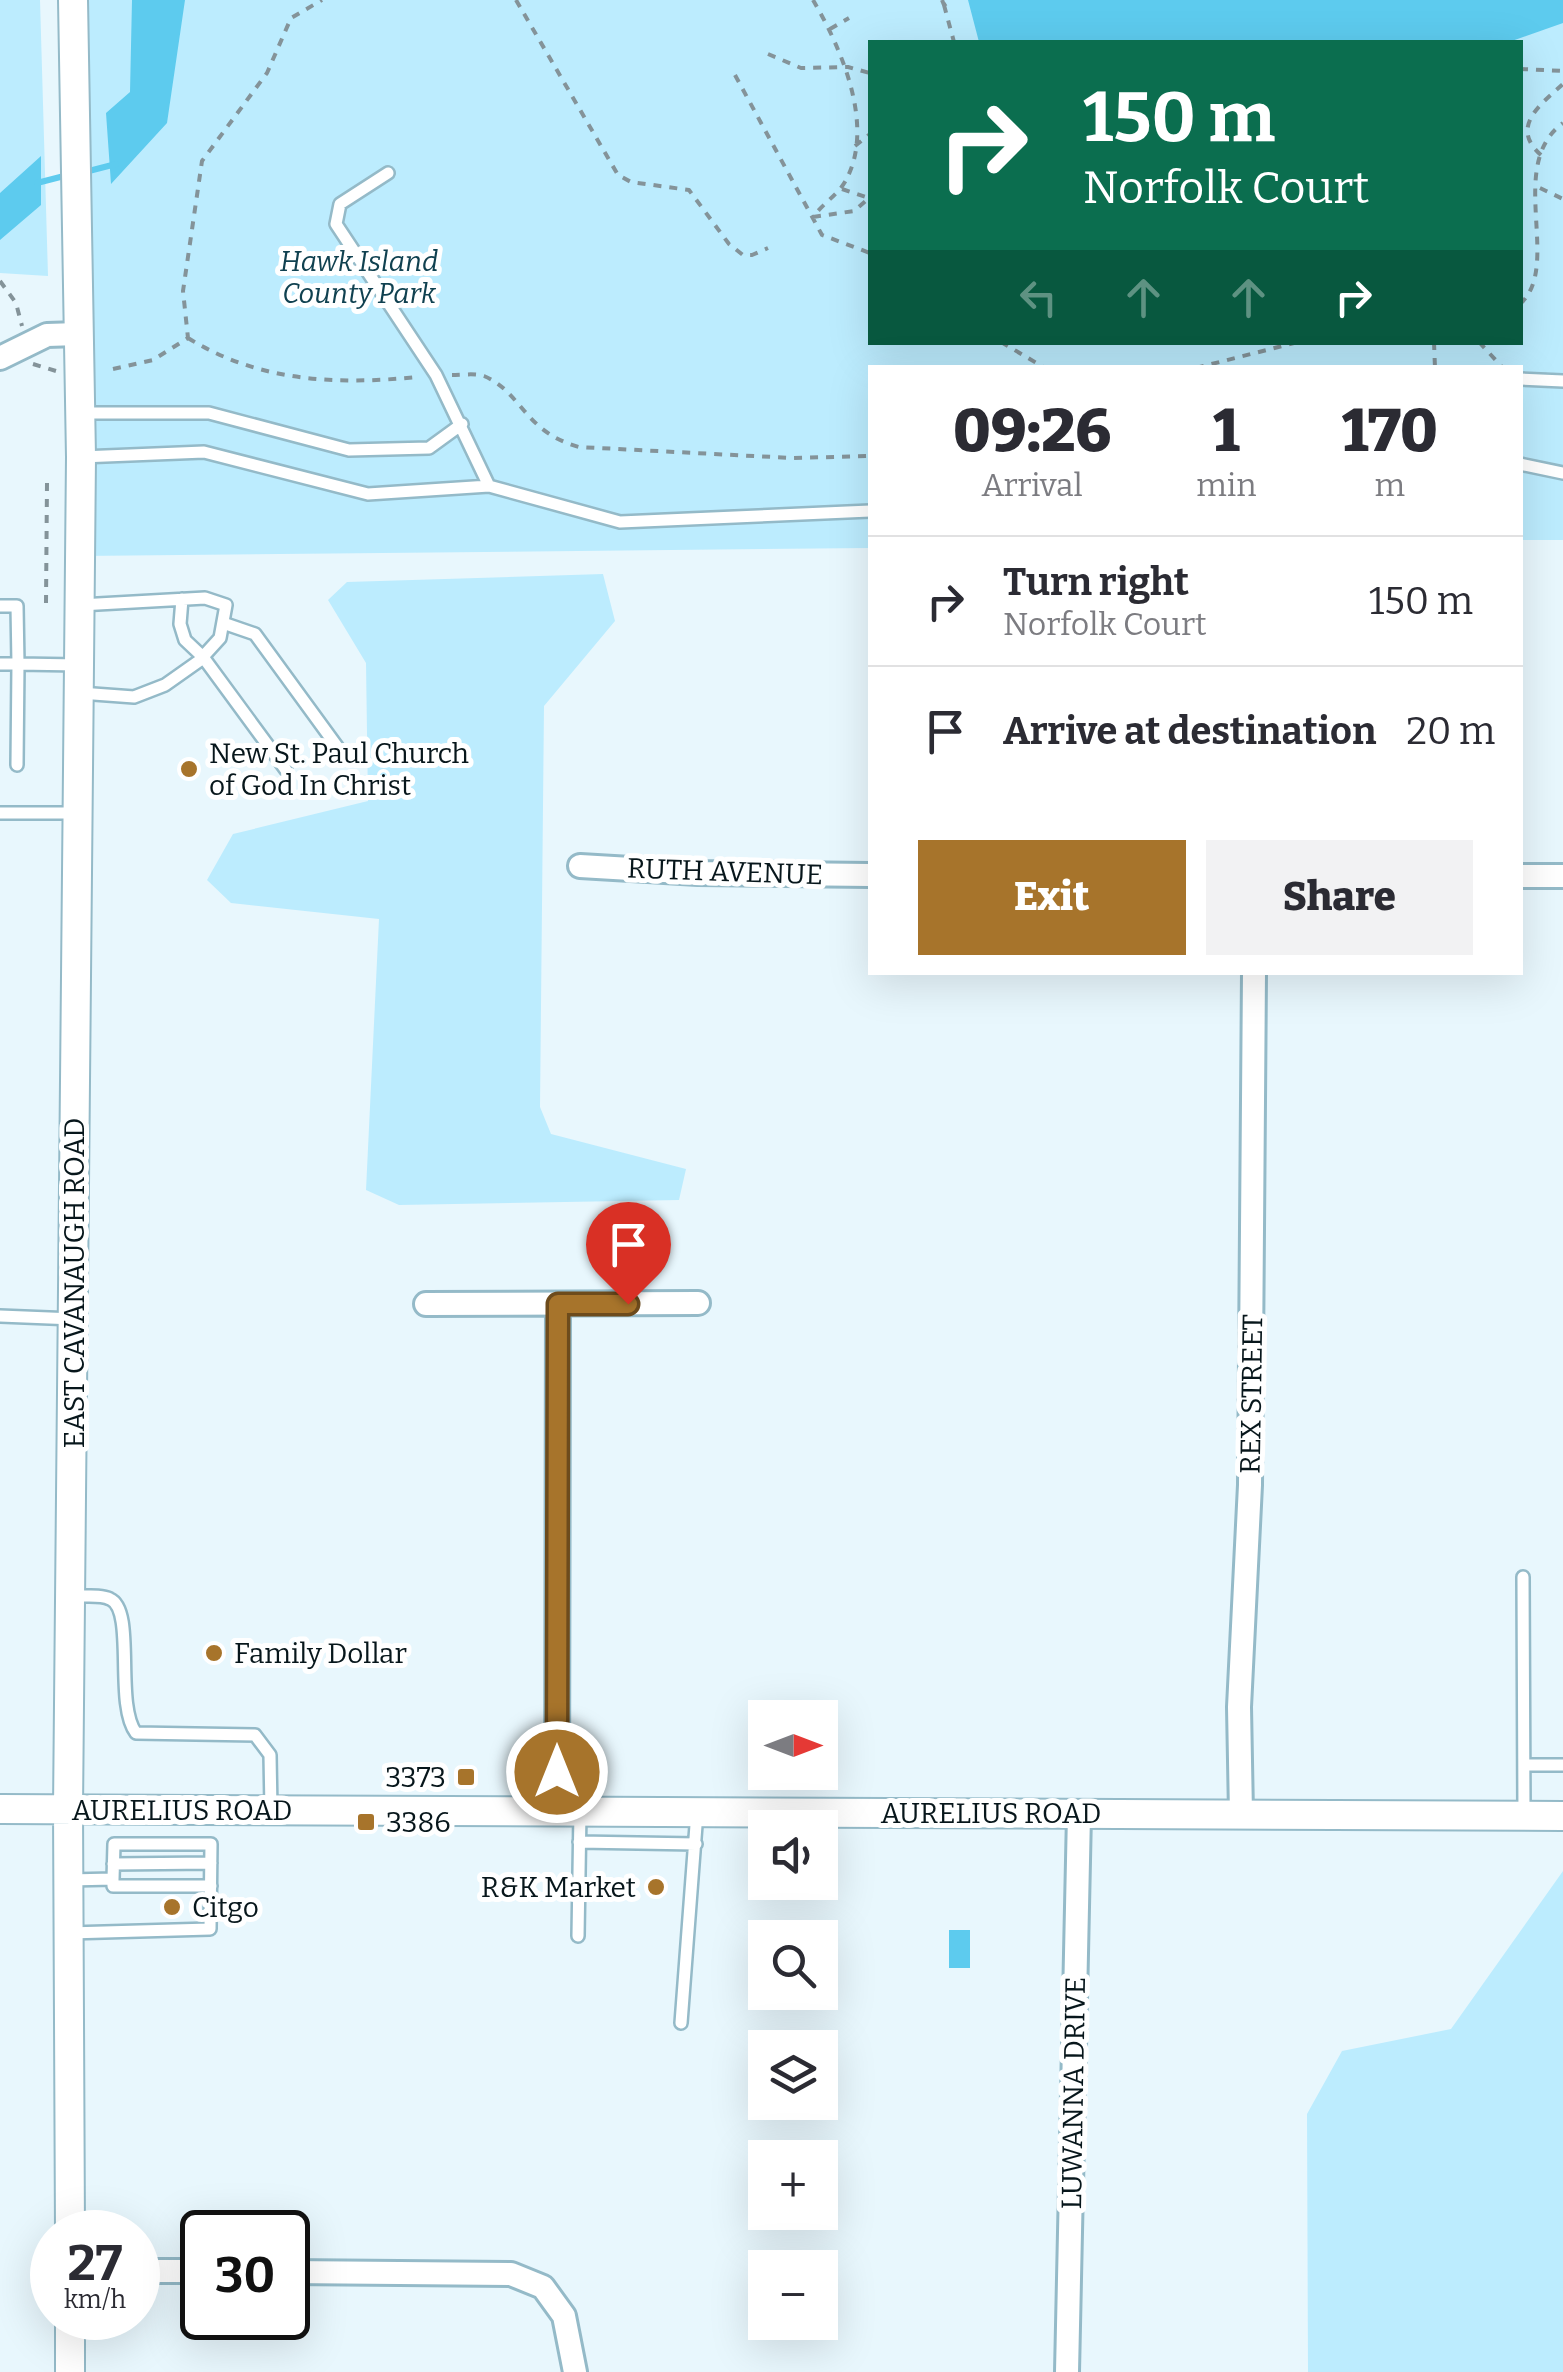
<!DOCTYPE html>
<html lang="en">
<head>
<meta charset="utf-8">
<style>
  :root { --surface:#fff; --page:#f2f2f3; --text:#2b2b33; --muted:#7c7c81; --line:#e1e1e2; --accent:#a7742b }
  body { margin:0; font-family:Bitter,serif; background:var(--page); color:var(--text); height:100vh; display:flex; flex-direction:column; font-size:38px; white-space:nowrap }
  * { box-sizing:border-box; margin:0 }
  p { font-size:32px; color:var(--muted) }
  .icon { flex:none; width:55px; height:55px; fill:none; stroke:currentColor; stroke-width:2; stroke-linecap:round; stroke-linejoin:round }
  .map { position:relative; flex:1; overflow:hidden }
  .details { position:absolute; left:868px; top:365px; width:655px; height:610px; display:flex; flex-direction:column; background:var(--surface); border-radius:0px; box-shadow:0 10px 40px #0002 }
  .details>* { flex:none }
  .top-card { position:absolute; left:868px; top:40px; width:655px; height:305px; border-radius:0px; box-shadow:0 10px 40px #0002; background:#0b6e4f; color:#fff; overflow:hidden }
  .needle { width:65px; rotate:90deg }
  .controls { position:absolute; left:748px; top:1700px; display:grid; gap:20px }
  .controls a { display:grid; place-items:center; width:90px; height:90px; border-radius:0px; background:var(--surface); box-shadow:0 10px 40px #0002; font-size:50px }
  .speed { position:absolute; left:30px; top:2210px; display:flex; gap:20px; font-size:50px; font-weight:700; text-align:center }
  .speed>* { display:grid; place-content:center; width:130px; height:130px; border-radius:50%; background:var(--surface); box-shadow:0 10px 40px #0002; line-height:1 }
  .speed small { font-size:25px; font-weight:400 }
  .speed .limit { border:5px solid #111; border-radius:15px; background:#fff; color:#111 }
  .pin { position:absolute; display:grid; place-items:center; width:85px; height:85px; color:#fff; margin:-102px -42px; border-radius:50% 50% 50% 0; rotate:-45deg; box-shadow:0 0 10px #0007 }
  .pin .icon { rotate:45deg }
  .me { position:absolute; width:110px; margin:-55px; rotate:0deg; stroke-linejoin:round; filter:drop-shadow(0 0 8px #0008) }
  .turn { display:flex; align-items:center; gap:35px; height:210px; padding:0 50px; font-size:45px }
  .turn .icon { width:130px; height:130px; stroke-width:2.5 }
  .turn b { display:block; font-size:70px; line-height:85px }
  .lanes { display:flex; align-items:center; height:95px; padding:0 50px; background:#0003; justify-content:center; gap:50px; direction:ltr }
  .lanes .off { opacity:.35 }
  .eta { display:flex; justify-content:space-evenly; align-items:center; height:170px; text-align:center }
  .eta b { font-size:60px; font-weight:800; line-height:70px }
  .primary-button { display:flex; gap:20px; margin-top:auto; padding:20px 50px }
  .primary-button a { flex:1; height:115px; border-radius:0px; background:var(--accent); color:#fff; font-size:40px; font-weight:800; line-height:115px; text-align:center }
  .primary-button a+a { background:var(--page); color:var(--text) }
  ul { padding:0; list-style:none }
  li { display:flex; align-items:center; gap:30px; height:130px; padding:0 50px; border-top:2px solid var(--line) }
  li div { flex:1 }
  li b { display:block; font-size:38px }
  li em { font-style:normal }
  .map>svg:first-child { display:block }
</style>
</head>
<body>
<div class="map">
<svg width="1563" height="2372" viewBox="0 0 1563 2372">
  <rect width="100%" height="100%" fill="#e8f7fd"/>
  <path fill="#bcecfe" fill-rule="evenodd" d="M0 0H40L48 276 0 273Z
    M79 0H1563V540H1520V368H870V548L80 556ZM870 42H1520V342H870Z
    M603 574 615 621 544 706 540 1107 551 1134 686 1169 679 1200 399 1205 366 1190 379 919 231 903 207 880 233 834 368 801 366 663 328 600 347 582Z
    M1563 1871V2372H1308L1307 2114 1342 2051 1451 2029Z"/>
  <path fill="#5dcbee" d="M132 0H185L167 123 111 184 106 113 130 92Z
    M968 0H1563V23L1509 42H979Z
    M41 156V205L0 240V193Z
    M949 1930H970V1968H949Z"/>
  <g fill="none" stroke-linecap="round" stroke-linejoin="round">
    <path stroke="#5dcbee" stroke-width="6" d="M85 172 116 164
      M37 183 68 175"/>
    <defs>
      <path id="service" d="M388 173 340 204 336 224 436 375 489 486
        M1520 379 1563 381
        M81 413H209L349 450 429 448 462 424
        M81 457 204 452 368 494 489 486 620 522 870 511
        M1520 464 1563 473
        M182 599 180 624 185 640 203 657 286 770
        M80 605 205 598 226 605 220 638 199 661 165 685 134 697 80 693
        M0 606H17L18 664H0
        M223 623 255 634 341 752
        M17 765 18 664 79 665
        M0 813H76
        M0 1316 74 1319
        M1523 1577 1524 1816
        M71 1596C83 1597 100 1594 110 1599 136 1610 114 1704 136 1733L255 1735 270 1755 271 1809
        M1524 1765H1563
        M579 1842 696 1844
        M113 1864 211 1863
        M113 1879V1886H211
        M69 1880 113 1879 114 1844H211L210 1929 69 1933
        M578 1936 580 1811
        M681 2023 697 1812"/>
      <path id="minor" d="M0 358 47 335 78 334
        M580 866 698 873 870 875
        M1520 876H1563
        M426 1304 698 1303
        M557 1811 558 1304
        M1241 1814 1239 1707 1250 1485 1254 972
        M138 2271H202
        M288 2272 511 2274 543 2287 564 2316 575 2372
        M1067 2372 1079 1814"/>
      <path id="tertiary" d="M0 1809 1563 1816
        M70 2232 68 1809 81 457 73 0
        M70 2318V2372"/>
    </defs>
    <use href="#service" stroke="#94bac8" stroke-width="16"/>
    <use href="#minor" stroke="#94bac8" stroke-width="28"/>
    <use href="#tertiary" stroke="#94bac8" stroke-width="32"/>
    <path stroke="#849399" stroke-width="4" stroke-dasharray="8 8" stroke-linecap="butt" d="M516 0 618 175 631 182 689 190 729 244 743 255H752L768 248
      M813 0C840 46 874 122 848 176 841 193 824 202 813 217
      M942 0 944 5 952 0
      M944 5 954 42
      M830 29 849 18
      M768 54 801 68 848 67 870 73
      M1520 69 1563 71
      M735 75 822 235 870 253
      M855 146 870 134
      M1541 155C1509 127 1541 104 1563 84
      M1540 188 1563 199
      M842 189 866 197
      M813 217 854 211 868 199
      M0 281 16 303 22 326
      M1520 304C1563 266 1505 165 1563 123
      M188 338C259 382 336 385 418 377
      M1001 342 1045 368
      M1434 342 1435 368
      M1479 342 1503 368
      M33 364 56 371
      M1196 368 1298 342
      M113 369 153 360 188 338 183 291 202 161 267 73 291 18 322 0
      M452 375C462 375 475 373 484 376 522 392 524 432 579 447L792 458 870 456
      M46 603 47 483"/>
    <use href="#service" stroke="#fff" stroke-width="11"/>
    <use href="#minor" stroke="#fff" stroke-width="22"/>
    <use href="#tertiary" stroke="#fff" stroke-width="28"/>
  </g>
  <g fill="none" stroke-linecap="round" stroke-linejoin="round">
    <defs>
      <path id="route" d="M557 1772 558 1304H628"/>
    </defs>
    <use href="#route" stroke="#6d4b1c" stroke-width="25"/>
    <use href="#route" stroke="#a7742b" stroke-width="18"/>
  </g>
  <g fill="#a7742b" stroke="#fff" stroke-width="4">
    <circle cx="189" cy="769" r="10"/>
    <circle cx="214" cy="1653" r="10"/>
    <rect x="456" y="1767" width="20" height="20" rx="5"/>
    <rect x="356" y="1812" width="20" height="20" rx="5"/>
    <circle cx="656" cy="1887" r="10"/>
    <circle cx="172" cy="1907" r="10"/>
  </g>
  <g text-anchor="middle" stroke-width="10" stroke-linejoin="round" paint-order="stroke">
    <g font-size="28" font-style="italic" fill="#104150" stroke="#fff">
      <text x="359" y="271">Hawk Island<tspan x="359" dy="32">County Park</tspan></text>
    </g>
    <g font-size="28" fill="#07161b" stroke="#fff" text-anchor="start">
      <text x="209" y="763">New St. Paul Church<tspan x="209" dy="32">of God In Christ</tspan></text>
      <text x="234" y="1663">Family Dollar</text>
      <text x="446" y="1787" text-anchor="end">3373</text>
      <text x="386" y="1832">3386</text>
      <text x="636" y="1897" text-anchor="end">R&amp;K Market</text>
      <text x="192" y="1917">Citgo</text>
    </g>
    <g font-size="28" fill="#07161b" stroke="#fff">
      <text transform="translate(725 871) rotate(2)" y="10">RUTH AVENUE</text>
      <text transform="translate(74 1283) rotate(-90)" y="10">EAST CAVANAUGH ROAD</text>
      <text transform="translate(1251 1394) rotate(-89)" y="10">REX STREET</text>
      <text x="182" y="1820">AURELIUS ROAD</text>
      <text x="991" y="1823">AURELIUS ROAD</text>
      <text transform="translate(1073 2093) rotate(-89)" y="10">LUWANNA DRIVE</text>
    </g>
  </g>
</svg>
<div class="controls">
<a><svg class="needle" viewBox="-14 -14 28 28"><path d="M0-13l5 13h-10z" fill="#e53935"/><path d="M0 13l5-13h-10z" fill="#7c7c81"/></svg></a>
<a><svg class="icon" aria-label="sound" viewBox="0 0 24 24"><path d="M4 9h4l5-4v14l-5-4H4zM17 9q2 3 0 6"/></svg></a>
<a><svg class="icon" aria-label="search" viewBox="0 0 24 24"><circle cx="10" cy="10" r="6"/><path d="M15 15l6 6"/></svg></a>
<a><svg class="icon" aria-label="layers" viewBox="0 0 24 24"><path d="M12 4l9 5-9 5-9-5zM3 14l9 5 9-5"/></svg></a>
<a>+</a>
<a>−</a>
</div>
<div class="speed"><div>27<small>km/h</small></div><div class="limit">30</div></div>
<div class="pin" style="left:628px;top:1304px;background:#d93025"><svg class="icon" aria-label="arrive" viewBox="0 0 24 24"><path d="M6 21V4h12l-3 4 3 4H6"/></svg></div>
<svg class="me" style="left:557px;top:1772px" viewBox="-20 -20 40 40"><circle r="17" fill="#a7742b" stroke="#fff" stroke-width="3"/><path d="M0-11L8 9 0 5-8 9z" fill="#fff"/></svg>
<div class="top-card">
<div class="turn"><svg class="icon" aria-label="right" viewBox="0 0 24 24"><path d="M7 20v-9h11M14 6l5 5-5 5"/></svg><div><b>150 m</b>Norfolk Court</div></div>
<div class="lanes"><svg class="icon off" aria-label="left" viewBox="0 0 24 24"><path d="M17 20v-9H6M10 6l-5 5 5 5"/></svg><svg class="icon off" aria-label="ahead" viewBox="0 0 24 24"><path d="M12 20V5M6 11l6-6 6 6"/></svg><svg class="icon off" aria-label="ahead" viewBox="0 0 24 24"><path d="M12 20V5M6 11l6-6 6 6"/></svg><svg class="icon" aria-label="right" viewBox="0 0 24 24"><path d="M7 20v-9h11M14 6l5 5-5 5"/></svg></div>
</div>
<section class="details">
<div class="eta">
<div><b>09:26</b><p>Arrival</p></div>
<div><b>1</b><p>min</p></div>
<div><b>170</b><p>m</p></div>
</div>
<ul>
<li><svg class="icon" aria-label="right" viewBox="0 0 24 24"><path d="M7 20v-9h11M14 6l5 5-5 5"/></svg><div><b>Turn right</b><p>Norfolk Court</p></div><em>150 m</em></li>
<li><svg class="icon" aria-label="arrive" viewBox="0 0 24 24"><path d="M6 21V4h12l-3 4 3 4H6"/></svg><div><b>Arrive at destination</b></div><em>20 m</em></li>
</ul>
<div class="primary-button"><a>Exit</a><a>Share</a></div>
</section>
</div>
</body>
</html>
